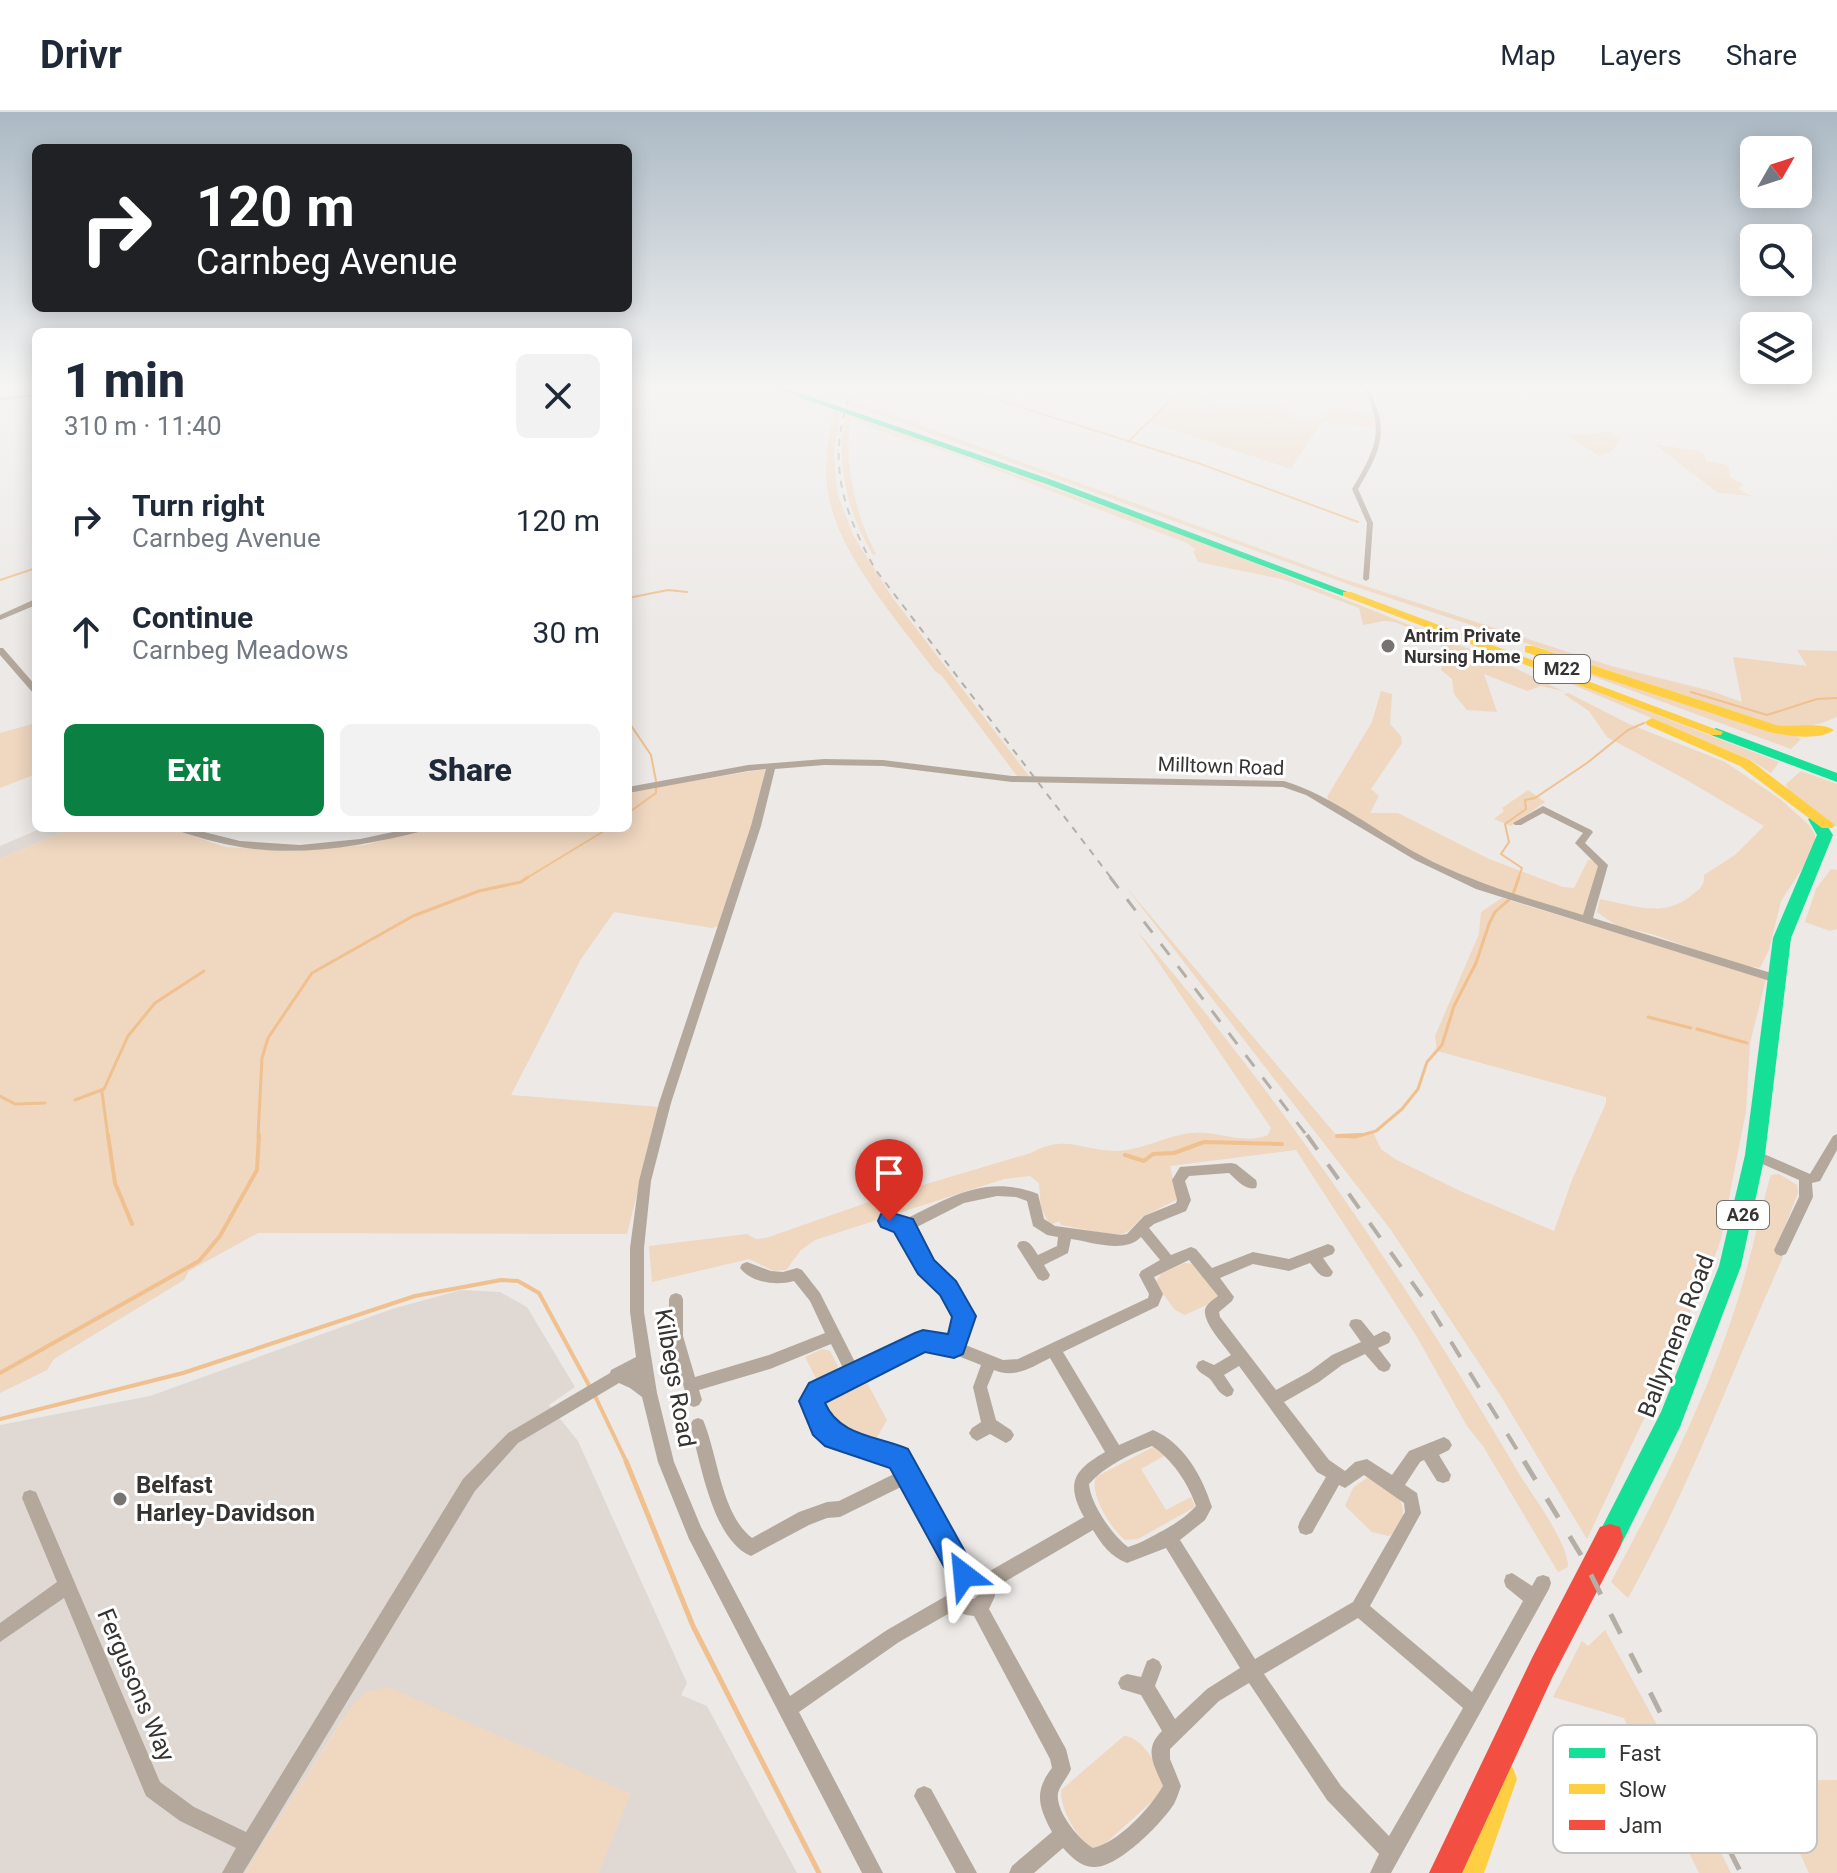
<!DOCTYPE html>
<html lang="en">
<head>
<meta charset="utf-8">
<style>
  :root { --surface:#fff; --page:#f2f2f3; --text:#1f2937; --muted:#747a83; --line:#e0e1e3; --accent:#0b8043 }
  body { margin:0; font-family:Roboto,sans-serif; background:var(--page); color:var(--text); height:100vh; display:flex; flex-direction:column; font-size:30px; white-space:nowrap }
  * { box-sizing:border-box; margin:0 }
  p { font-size:26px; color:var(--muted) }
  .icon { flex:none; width:44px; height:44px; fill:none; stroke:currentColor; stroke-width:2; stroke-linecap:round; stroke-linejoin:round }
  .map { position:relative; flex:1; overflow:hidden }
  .panel { position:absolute; left:32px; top:216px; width:600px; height:504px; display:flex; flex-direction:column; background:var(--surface); border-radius:12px; box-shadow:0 4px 20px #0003 }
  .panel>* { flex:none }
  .guide { position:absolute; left:32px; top:32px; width:600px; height:168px; border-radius:12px; box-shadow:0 4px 20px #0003; background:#202124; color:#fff; overflow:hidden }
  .needle { width:52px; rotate:51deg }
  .buttons { position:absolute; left:1740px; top:24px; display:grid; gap:16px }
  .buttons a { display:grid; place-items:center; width:72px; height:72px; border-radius:12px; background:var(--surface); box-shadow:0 4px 20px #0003; font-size:40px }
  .pin { position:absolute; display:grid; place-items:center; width:68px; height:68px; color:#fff; margin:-82px -34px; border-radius:50% 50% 50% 0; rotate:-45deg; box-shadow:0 0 8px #0007 }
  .pin .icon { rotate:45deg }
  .me { position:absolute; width:88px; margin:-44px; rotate:331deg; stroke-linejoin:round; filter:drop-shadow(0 0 6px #0008) }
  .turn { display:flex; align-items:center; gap:28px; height:168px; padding:0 32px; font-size:36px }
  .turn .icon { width:104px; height:104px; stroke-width:2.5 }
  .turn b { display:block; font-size:56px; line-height:68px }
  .round { display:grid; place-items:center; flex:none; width:84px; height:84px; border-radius:12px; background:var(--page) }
  .summary { display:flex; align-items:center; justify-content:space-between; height:136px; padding:0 32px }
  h1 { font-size:48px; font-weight:800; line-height:60px }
  .primary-button { display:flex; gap:16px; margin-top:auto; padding:16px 32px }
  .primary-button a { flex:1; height:92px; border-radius:12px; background:var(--accent); color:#fff; font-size:32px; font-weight:800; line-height:92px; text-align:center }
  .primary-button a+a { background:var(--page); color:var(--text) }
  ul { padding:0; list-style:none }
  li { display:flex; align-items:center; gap:24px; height:112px; padding:0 32px }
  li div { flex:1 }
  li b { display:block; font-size:30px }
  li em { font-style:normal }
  header { display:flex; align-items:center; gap:48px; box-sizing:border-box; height:112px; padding:0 40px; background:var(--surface); border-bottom:2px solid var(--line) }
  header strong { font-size:38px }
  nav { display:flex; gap:44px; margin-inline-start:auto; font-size:28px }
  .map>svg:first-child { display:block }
</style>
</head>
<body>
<header>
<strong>Drivr</strong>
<nav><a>Map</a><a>Layers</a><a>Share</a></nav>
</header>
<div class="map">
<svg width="1837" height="1761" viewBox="0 0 1837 1761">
  <rect width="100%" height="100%" fill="#ece9e6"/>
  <path fill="#e0d9d3" d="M42 716H72L0 747V734Z
    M461 1178 500 1180 527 1195 575 1275 549 1293 578 1329 687 1571 681 1583 707 1594 797 1761H598L630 1681 342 1608 245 1761H0V1313L150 1284 392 1197Z"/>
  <path fill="#efd7c0" d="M749 273H761L840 300 834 341 837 380 853 423 892 485 1029 664H1017L942 564 935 559C900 512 840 444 829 386 823 357 827 328 834 300Z
    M1193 273 1211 294 1287 293 1284 295C1290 310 1309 306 1323 307L1330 297 1368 302H1374L1376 316 1322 309 1291 357 1149 310 1183 276Z
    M851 288 1341 466 1611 554 1711 579 1742 590 1733 545 1807 554 1797 538 1837 539V605C1810 616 1796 618 1768 611L1356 475 849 292Z
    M846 301 1202 430 1504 551 1563 579 1541 574 1527 579 1484 562 1497 600 1467 598 1454 582 1452 567 1441 558 1443 541 1439 528 1395 510 1384 509 1363 513 1359 496 1282 467 1198 450 1193 439 1196 438 1187 431 954 342 896 325 851 307C843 349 856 405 876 442L873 443C847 399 835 353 846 301Z
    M1611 320 1620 325C1618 336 1610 342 1599 344L1566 323Z
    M1654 332 1699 339 1704 341 1706 349 1728 353 1731 366 1744 372 1738 377 1752 384 1718 381Z
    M1527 540 1796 624 1801 627 1791 637Z
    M1517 549 1779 650 1771 661 1751 648Z
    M1381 579 1392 582 1390 612 1401 624 1402 631 1371 677 1379 684 1370 701H1398L1489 747 1563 775 1574 776 1588 748 1598 749 1599 761 1584 805 1482 773 1411 739 1329 689 1327 685 1372 610Z
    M1568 581 1629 612 1725 650 1780 687 1810 714 1815 723V737L1781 789 1769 838 1760 856 1732 851 1652 822 1617 814 1597 800 1600 787C1632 793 1664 807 1692 783 1700 777 1705 773 1704 763L1735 743 1764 714 1685 667 1607 625 1589 599 1564 582Z
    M36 611V662L0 676V621Z
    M759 658H766L758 694 719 814 712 816 614 800 581 847 511 983 659 995 627 1122 258 1121 189 1159 184 1168 54 1247 47 1258 0 1281V747L72 716H170L225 735 290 739 365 733 428 716H628V680Z
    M1801 659 1837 672V715L1821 707 1787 677 1786 672Z
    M1528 678 1545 690 1511 714 1494 707 1504 699 1502 696Z
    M1831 757 1837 758V817L1830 819 1805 810 1816 777Z
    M1126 775 1337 1024 1355 1025 1373 1020 1381 1037 1395 1047 1460 1079 1554 1119 1572 1068 1606 991V985L1437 939 1435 924 1479 822 1481 800 1502 786 1766 867 1750 931 1746 999 1721 1127 1701 1182 1678 1221 1657 1279 1587 1427 1502 1286 1391 1118Z
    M1138 820C1282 987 1410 1175 1521 1365 1534 1385 1569 1433 1568 1455L1558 1460 1483 1334 1467 1314 1417 1225 1296 1038 1170 1054 1178 1087 1142 1105 1130 1118 1119 1124 1061 1113 1059 1109 1050 1113 1041 1096 1039 1071 1030 1064 1004 1067 815 1128 801 1138 786 1158 774 1159 749 1147 652 1170 649 1134 747 1122 756 1127 766 1126 886 1084 1031 1041C1067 1022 1079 1038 1115 1039 1143 1039 1168 1022 1194 1021 1220 1019 1243 1033 1268 1023L1271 1016Z
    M1779 1062 1797 1073 1798 1081 1776 1137 1783 1145C1732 1259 1689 1377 1628 1486L1611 1470C1661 1377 1709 1282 1740 1181 1751 1144 1759 1106 1769 1069L1771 1063Z
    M1184 1151 1193 1152 1218 1183 1217 1188 1185 1203 1175 1198 1155 1171 1161 1162Z
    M822 1237 830 1239 838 1254 834 1262 818 1270 805 1245Z
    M864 1265 887 1308 873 1332C852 1325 814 1314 822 1285Z
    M1157 1333 1164 1344 1141 1357 1166 1398 1191 1385 1195 1395 1138 1427 1125 1428C1111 1417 1089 1382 1096 1365Z
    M1367 1366C1396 1373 1419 1400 1389 1424L1372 1420 1345 1394 1353 1376Z
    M1605 1518 1668 1633 1731 1761H1699L1624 1606 1553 1585 1582 1529 1588 1534Z
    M388 1575 631 1682 598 1761H245L350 1596 366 1580Z
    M1124 1624C1141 1624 1161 1656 1164 1672L1158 1684 1097 1739C1079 1731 1060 1698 1061 1678Z
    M1837 1668V1761H1809L1767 1669Z"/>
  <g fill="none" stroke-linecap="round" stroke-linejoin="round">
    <path stroke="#f0c08e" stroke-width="2" d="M950 273 1198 351 1358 410
      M1469 274 1473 280
      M1128 330 1183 276 1194 273
      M0 468 36 456
      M628 486 668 478 687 480
      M1691 580 1767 603 1817 587 1837 586
      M628 609 651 643 656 669
      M628 701 656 681V675
      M525 767 609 716
      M1518 767 1522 756 1501 742 1509 730 1505 712 1526 697 1525 688 1535 686 1587 651 1628 618 1644 611"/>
    <path stroke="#f0c08e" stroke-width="3" d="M1648 905 1691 916
      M1697 917 1747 931
      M102 980 108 1025
      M0 984 15 992 45 991
      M75 988 104 977 128 924 155 891 204 859
      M1337 1024 1355 1025 1376 1019 1402 997 1418 977 1427 950 1442 933 1454 894 1476 851 1489 812 1495 800 1512 785 1519 765
      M258 1025 262 946 268 926 312 861 413 804 479 779 521 770 528 765"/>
    <path stroke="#f0c08e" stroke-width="4" d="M108 1023 115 1071 132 1112
      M1337 1024 1361 1023
      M1125 1043 1144 1049 1153 1042 1174 1041 1204 1030 1282 1032
      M0 1261 199 1149 220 1124 257 1058 259 1023
      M595 1284 627 1351
      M0 1307 183 1261 415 1184 501 1168 518 1169 539 1181 591 1277"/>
    <path stroke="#f0c08e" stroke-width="5" d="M626 1349 693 1514 819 1761"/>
    <path fill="#b4a89c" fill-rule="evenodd" d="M1362 273H1366C1391 316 1382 337 1358 377L1373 411 1369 467 1366 469 1363 467 1367 411 1352 377C1376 337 1386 316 1362 273Z
      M36 282V284L0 289V285Z
      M33 488H36V493L0 508V503Z
      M0 536H3L36 574V581H33L0 543Z
      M824 647 883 648 1012 664 1284 669C1333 684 1375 719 1420 743 1472 771 1528 786 1583 803L1598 754 1575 731 1583 721 1543 701 1521 713H1515L1513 711 1543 694 1591 718 1593 720 1585 731 1608 753 1593 806 1781 864 1782 867 1777 871 1773 870 1476 777 1415 748 1306 683 1283 675 1012 670 883 654 824 653 775 657 761 714 671 991 651 1069 644 1136V1200L657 1281 674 1350 701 1415 790 1584 887 1518 946 1484 947 1474 954 1461 905 1373 840 1405 827 1406 809 1413 751 1444C712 1428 701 1350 690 1313L693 1308 698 1306 703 1308C718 1343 721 1402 752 1426L799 1400 827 1390 839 1389 898 1360C882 1330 831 1352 809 1304 805 1294 804 1289 808 1279L844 1258 831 1232 770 1257 699 1278 702 1288 699 1293 694 1295 689 1293 669 1224V1187L671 1183 676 1181 681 1183 683 1187V1224L695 1265 769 1243 825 1221 810 1189 794 1169C776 1174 752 1171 740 1156L742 1152 747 1150 771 1159 783 1160 797 1156 802 1158 820 1181 856 1252 923 1222 950 1228C957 1216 958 1207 952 1195L912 1143 900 1118 884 1113 882 1109 884 1105 889 1103 904 1108C951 1085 985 1062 1038 1082L1044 1107 1055 1114 1121 1123 1127 1122 1144 1104 1176 1091 1177 1088 1172 1068 1180 1055 1231 1051 1236 1052 1256 1068 1257 1072 1256 1076C1245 1079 1236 1067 1229 1061L1189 1064 1185 1069 1191 1088 1186 1099 1154 1112 1149 1116 1171 1143 1191 1135 1196 1137 1212 1156 1253 1140 1289 1147 1328 1132 1333 1134 1335 1138 1333 1142 1323 1146 1333 1160 1331 1164C1321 1168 1316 1158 1310 1151L1289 1159 1253 1152 1220 1166 1234 1185 1232 1189 1219 1200 1220 1205 1276 1278 1309 1260 1332 1243 1361 1230 1349 1213 1351 1208 1356 1207 1361 1208 1374 1224 1384 1219 1389 1221 1391 1226 1389 1231 1378 1236 1391 1253 1389 1258 1384 1260 1379 1258 1365 1242 1342 1253 1319 1270 1284 1290 1329 1348 1345 1359 1355 1350 1367 1347 1392 1363 1409 1339 1444 1325 1449 1328 1452 1333 1449 1338 1439 1343 1451 1363 1449 1369 1443 1371 1437 1369 1424 1348 1420 1350 1405 1373 1417 1381 1421 1401 1370 1494 1472 1580 1523 1489 1506 1475 1504 1469 1506 1463 1512 1461 1532 1474 1537 1465 1543 1463 1549 1465 1551 1471 1549 1477 1391 1761H1370L1379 1742 1327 1688 1249 1571 1219 1589 1170 1637V1647L1181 1674C1179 1680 1177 1686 1174 1692 1162 1711 1119 1755 1095 1755 1082 1756 1071 1745 1063 1736L1034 1761H1009L1012 1754 1052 1720C1038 1694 1034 1679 1052 1656L1050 1647 974 1504 966 1503 955 1498 899 1530 799 1600 883 1761H862L689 1427 658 1350 642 1285 630 1276 619 1271 518 1331 475 1379 243 1761H222L236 1736 180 1709 146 1684 64 1486 0 1530V1511L57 1470 22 1386 24 1380 30 1378 36 1380 160 1670 194 1695 246 1720 463 1367 508 1321 610 1261 611 1258 636 1245 630 1200V1136L639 1069 659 991 751 714 766 657 748 659 628 681V675L748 653ZM997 1084 1016 1085 1027 1089 1033 1114 1047 1123 1058 1125 1057 1134 1038 1143C1033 1136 1029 1126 1019 1130L1017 1134 1038 1167 1043 1169 1048 1167 1050 1163 1044 1153 1068 1141 1071 1127C1092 1130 1125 1142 1141 1125L1160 1148 1141 1159 1139 1163 1149 1182 1148 1186 1018 1247 1003 1248 963 1232C966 1226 970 1220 971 1214 976 1186 923 1146 913 1117L964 1091ZM1189 1148 1218 1184C1213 1188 1206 1192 1205 1198 1203 1211 1224 1233 1231 1243L1214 1253 1203 1248 1198 1250 1196 1255C1200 1262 1204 1262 1210 1267 1216 1274 1218 1281 1227 1285L1232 1283 1234 1278 1224 1263 1239 1254 1317 1360 1326 1365 1300 1409 1298 1415 1300 1421 1306 1423 1312 1421 1339 1373 1345 1376 1364 1363 1404 1391 1405 1400 1353 1490 1255 1547 1180 1428 1205 1408 1212 1395C1202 1364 1184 1331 1153 1318L1119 1333 1063 1240 1158 1194 1163 1182 1154 1165ZM924 1236 953 1242 981 1253 973 1275 981 1310 972 1316 969 1321 972 1326 977 1329 990 1322 1006 1331 1011 1328 1014 1323 1011 1318 996 1308 987 1275 994 1258C1015 1267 1032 1255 1050 1246L1105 1340C1074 1358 1065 1371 1084 1405L988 1460 976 1455 968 1454 905 1341C894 1335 885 1331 874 1328 850 1322 824 1317 820 1288L858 1266ZM1152 1334C1172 1347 1188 1371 1196 1394 1186 1405 1176 1411 1164 1418 1152 1424 1142 1431 1128 1435 1112 1423 1090 1391 1089 1372 1105 1354 1130 1342 1152 1334ZM1093 1418C1102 1433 1110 1444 1127 1451L1166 1436 1240 1556 1207 1577 1175 1607 1155 1574 1162 1555 1159 1549 1153 1546 1147 1549 1141 1565 1127 1562 1121 1565 1118 1571 1121 1577 1141 1583 1162 1619C1143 1637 1154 1653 1163 1674 1150 1696 1119 1730 1093 1736 1079 1728 1055 1699 1058 1681 1060 1673 1068 1665 1071 1657L1066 1637 989 1497 995 1484 996 1475ZM968 1471H974L979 1476V1482L974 1487H968L963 1481V1476ZM1358 1506 1463 1596 1389 1724 1341 1674 1264 1562Z
      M173 716H188L240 729 300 733 360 727 412 716H428L423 719C363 734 302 745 240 735 218 731 196 725 175 718Z
      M1837 1022V1038L1820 1069 1812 1071 1813 1085 1786 1142 1781 1144 1776 1142 1774 1138 1799 1085V1068L1751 1047 1749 1043 1751 1039 1755 1038 1810 1062 1833 1024Z
      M924 1674 931 1677 977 1761H956L914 1684 917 1677Z"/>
    <path fill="#16e098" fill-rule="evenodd" d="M0 273H5L0 276Z
      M765 273H777L1055 369 1353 482 1343 484 1049 373Z
      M1716 616 1837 661V670L1711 623 1709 620Z
      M1816 702 1821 704 1833 723 1791 826 1765 1043 1741 1154 1680 1315 1620 1435 1610 1438 1600 1435 1597 1425 1661 1300 1719 1154 1745 1043 1773 826 1817 723 1808 707Z"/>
    <path fill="#ffcf43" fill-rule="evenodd" d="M1343 480H1351L1723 620 1721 623H1711L1343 484Z
      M1525 534H1533L1776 613C1793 616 1821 609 1834 618 1819 629 1787 624 1769 620L1525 540Z
      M1652 606 1750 648 1835 713 1832 716H1822L1740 654 1647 613 1645 610Z
      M1502 1652 1513 1656 1517 1667 1484 1761H1452L1491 1656Z"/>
    <path fill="#f24e42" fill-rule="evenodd" d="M1610 1412 1620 1415 1623 1425 1620 1435 1553 1564 1462 1761H1429L1533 1544 1600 1415Z"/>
    <path stroke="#b5aea7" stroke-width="2" stroke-dasharray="7 7" stroke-linecap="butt" d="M854 273C825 343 840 393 875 457L1112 767"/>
    <path stroke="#b5aea7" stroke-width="3" stroke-dasharray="14 14" stroke-linecap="butt" d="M1110 765 1308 1025"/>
    <path stroke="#b5aea7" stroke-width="4" stroke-dasharray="18 18" stroke-linecap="butt" d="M1307 1023 1431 1197 1525 1351"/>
    <path stroke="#b5aea7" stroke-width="5" stroke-dasharray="22 22" stroke-linecap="butt" d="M1524 1349 1581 1443 1741 1761"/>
  </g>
  <linearGradient id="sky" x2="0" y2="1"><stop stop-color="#abb9c4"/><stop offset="0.53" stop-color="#f6f5f4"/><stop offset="1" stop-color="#f6f5f4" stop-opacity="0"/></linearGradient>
  <rect width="1837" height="519" fill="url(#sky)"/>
  <path fill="#1a73e8" stroke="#114b97" stroke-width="2" d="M889 1100 913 1107 934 1148 956 1169 976 1204 963 1242 954 1246 925 1240 825 1291C839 1324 877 1324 908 1337L978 1463 974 1473 964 1477 954 1473 890 1356 825 1334 813 1323 799 1289 809 1271 915 1221 923 1218 948 1222 952 1205 940 1183 918 1162 894 1120 881 1115 878 1109 881 1102Z"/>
  <g fill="#767371" stroke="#fff" stroke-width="3">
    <circle cx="1388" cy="534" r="8"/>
    <circle cx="120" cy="1387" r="8"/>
  </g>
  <g text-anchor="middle" stroke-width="6" stroke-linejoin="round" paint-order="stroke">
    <g font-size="18" font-weight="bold" fill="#363432" stroke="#fff" text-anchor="start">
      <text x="1404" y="530">Antrim Private<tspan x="1404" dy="21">Nursing Home</tspan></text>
    </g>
    <g fill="#fff" stroke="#727170" stroke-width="2">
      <rect x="1534" y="543" width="56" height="28" rx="6"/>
      <rect x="1717" y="1089" width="52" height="28" rx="6"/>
    </g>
    <g font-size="18" font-weight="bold" fill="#363432">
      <text x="1562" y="563">M22</text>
      <text x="1743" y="1109">A26</text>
    </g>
    <g font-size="20" fill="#363432" stroke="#fff">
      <text transform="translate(1221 654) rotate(2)" y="7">Milltown Road</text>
    </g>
    <g font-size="24" fill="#363432" stroke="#fff">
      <text transform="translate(1676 1224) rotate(-69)" y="8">Ballymena Road</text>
      <text transform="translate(675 1266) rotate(80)" y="8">Kilbegs Road</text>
      <text transform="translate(136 1573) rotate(67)" y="8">Fergusons Way</text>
    </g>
    <g font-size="24" font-weight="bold" fill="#363432" stroke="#fff" text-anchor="start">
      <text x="136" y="1381">Belfast<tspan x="136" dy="28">Harley-Davidson</tspan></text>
    </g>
  </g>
  <rect x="1553" y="1613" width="264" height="128" rx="12" fill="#fff" stroke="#c3c2c2" stroke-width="2"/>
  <rect x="1569" y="1636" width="36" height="10" fill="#16e098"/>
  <rect x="1569" y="1672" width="36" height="10" fill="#ffcf43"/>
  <rect x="1569" y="1708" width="36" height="10" fill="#f24e42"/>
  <g font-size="22" fill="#363432">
    <text x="1619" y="1649">Fast</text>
    <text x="1619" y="1685">Slow</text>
    <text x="1619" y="1721">Jam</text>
  </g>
</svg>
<div class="buttons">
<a><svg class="needle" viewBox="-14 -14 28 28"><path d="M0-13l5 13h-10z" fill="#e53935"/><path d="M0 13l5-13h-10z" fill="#747a83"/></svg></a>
<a><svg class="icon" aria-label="search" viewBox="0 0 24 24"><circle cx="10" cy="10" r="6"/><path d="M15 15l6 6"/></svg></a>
<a><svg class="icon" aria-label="layers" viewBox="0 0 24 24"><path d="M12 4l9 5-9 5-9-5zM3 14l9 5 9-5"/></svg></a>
</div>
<div class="pin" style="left:889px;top:1109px;background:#d93025"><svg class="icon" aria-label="arrive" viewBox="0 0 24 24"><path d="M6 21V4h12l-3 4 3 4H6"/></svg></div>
<svg class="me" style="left:964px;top:1463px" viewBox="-20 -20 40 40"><path d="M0-17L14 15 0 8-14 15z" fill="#1a73e8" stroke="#fff" stroke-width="4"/></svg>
<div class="guide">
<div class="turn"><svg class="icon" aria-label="right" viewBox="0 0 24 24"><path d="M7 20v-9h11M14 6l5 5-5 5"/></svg><div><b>120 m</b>Carnbeg Avenue</div></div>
</div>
<section class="panel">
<div class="summary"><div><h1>1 min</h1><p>310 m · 11:40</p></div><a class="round"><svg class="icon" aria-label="close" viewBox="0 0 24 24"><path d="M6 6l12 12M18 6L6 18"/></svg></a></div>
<ul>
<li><svg class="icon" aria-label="right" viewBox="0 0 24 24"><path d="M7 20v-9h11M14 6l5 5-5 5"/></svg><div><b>Turn right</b><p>Carnbeg Avenue</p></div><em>120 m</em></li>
<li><svg class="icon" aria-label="ahead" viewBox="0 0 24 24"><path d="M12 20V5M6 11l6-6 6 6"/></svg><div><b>Continue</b><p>Carnbeg Meadows</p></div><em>30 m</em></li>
</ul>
<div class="primary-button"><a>Exit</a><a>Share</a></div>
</section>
</div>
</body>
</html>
